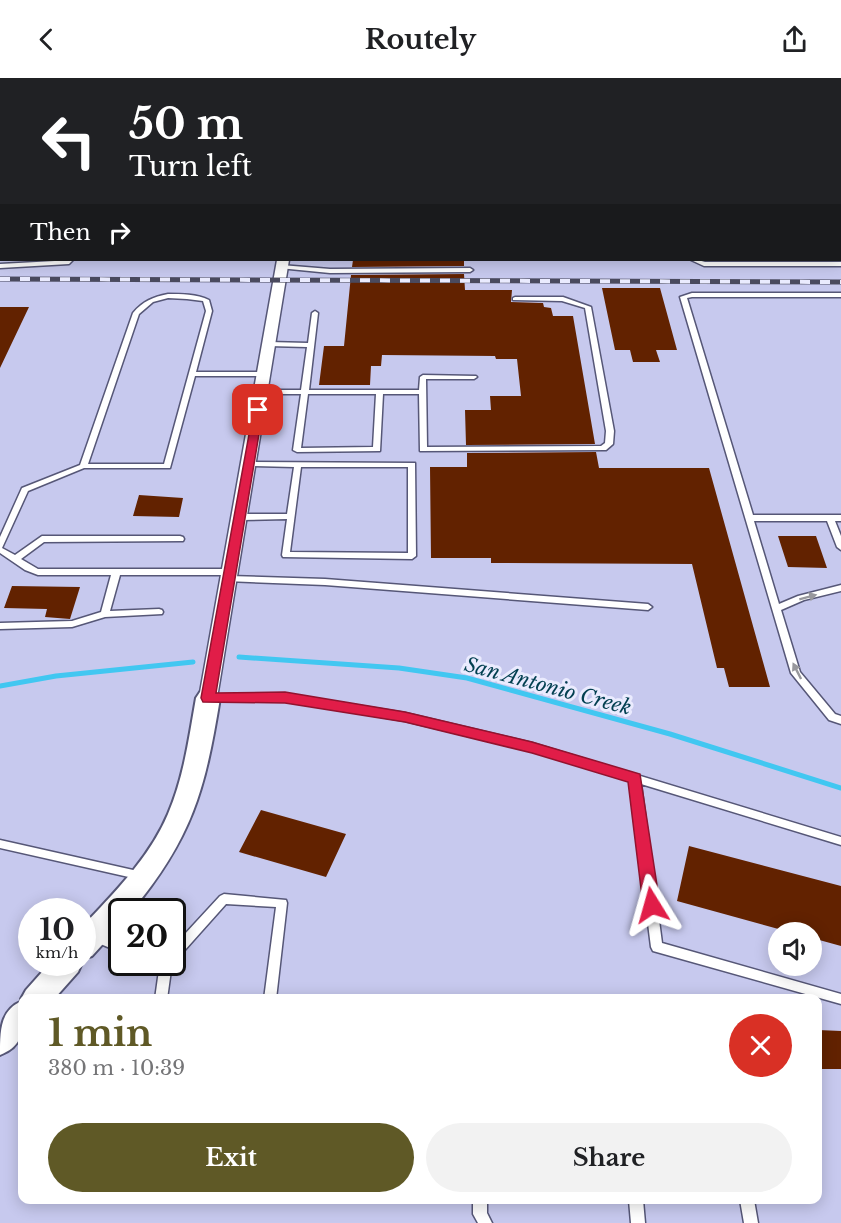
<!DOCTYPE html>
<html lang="en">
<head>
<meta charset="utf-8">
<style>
  :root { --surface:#fff; --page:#f2f2f2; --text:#202124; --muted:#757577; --accent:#5f5926 }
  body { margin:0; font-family:"Libre Baskerville",serif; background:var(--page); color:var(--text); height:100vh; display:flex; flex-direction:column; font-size:22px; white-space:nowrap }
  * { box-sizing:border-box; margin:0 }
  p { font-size:20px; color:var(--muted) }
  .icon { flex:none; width:33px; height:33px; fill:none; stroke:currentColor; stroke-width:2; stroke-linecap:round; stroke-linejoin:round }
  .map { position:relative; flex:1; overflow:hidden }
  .drawer { position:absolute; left:18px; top:916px; width:804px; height:210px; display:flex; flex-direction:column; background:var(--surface); border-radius:12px; box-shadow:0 3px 15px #0003 }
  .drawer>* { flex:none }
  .top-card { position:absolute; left:0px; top:0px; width:842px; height:183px; box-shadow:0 3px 15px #0003; background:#202124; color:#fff; overflow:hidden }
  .buttons { position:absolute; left:768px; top:844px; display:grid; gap:12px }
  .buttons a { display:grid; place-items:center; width:54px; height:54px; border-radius:50%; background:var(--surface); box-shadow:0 3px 15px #0003; font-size:30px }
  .speed { position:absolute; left:18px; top:820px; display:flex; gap:12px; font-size:30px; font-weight:700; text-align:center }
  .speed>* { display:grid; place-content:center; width:78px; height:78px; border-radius:50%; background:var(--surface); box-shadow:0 3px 15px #0003; line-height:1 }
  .speed small { font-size:15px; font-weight:400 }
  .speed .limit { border:3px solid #111; border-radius:9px; background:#fff; color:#111 }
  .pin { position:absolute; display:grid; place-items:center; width:51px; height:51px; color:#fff; margin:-26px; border-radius:12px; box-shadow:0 3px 9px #0006 }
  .me { position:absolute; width:66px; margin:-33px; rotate:352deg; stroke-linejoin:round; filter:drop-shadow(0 0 4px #0008) }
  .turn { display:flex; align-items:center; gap:21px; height:126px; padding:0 30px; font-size:27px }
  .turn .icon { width:78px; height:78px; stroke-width:2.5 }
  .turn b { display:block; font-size:42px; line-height:51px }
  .then { display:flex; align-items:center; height:57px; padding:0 30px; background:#0003; gap:12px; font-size:22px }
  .round { display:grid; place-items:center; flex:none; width:63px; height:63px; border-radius:32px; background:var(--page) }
  .headline { display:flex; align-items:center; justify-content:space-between; height:102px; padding:0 30px }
  h1 { font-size:36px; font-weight:800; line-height:45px; color:var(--accent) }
  .action { display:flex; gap:12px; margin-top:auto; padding:12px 30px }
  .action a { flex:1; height:69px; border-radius:36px; background:var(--accent); color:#fff; font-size:24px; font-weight:800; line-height:69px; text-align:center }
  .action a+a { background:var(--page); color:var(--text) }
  header { display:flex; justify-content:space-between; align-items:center; height:78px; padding:0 30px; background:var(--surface); font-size:27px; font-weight:800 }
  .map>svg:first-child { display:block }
</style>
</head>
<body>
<header><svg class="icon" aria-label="back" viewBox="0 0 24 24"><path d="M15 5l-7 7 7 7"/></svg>Routely<svg class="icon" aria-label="share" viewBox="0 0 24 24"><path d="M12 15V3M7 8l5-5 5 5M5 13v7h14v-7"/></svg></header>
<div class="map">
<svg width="841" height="1145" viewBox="0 0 841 1145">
  <rect width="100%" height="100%" fill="#c7c9ee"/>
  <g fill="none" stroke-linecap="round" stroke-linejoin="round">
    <path stroke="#41c7f1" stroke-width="5" d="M239 579 399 590 467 600 670 656 841 710
      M0 608 56 598 193 584"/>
  </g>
  <path fill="#622200" d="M353 182H464V188L352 189Z
    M464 196 465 212H512L511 224 543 225 544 229 551 230 553 238H573L595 366 466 367 465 332H491L490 318H521L517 281H496L495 278 382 277 381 288H371L370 307H319L324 268H344L351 197Z
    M602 210H660L677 272H656L660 284H633L630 272H615Z
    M0 229H29L0 290Z
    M596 374 599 390H709L770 609H729L724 590H717L692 486 491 485V480H431L430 389H467V375Z
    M139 417 183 420 179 439 133 438Z
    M778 458H816L827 490 788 489Z
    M12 508 80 509 70 541 45 539 47 531 4 530Z
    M261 732 346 756 326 799 239 774Z
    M689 768 841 808V868L812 860V855H793L677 823Z
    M818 952 841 953V991H822L818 979Z"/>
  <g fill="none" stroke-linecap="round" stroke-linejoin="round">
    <defs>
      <path id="service" d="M624 0H628L629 2H624Z
        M660 0H664L665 2H660Z
        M0 107H2V111H0Z
        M840 111H841V115H840Z
        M73 182 69 186 0 190V186Z
        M691 182H698L705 184H841V188H704Z
        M281 187 330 191 470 190 473 192 470 194 330 195 279 190 278 189Z
        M692 215H841V219H692L687 220 753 437H841V443H835L841 458V472L837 469 827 443H754L779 526 798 518 841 507V513L804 522 781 532 800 594 835 636 841 638V646L829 642 791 595 680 219Z
        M168 216C181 216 197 216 209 222L212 233 196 294H264L267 296 264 298H195L170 390H84L28 413 2 470 15 477 42 458H180L183 459 184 461 183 463 44 464 21 481 38 491H230L234 494 230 497H120L110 533 159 531 162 532 163 534 162 536 105 539 72 549 0 551V545L72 543 101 534 111 497H38L25 492 0 475V459L22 410 80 387 133 235C143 223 153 219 168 216ZM168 220 187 221 203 223 206 233 164 386H88L139 236 153 224Z
        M515 219H563L591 229 614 353 613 366 606 372 420 373 419 316H383L380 373 297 374 293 372 301 316H261L257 314 261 312H301L307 269 269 268 266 266 269 264 308 265 312 235 315 233 318 235 309 312H419L420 299 423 297 476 298 477 299 474 301H426L427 369 601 368 605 365 606 353 585 230 562 223 513 222V220ZM308 316H376L373 369 301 370Z
        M246 384 415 385 416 478 412 481 283 479 282 477 287 441 239 442 235 439 239 436H287L294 389 249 388H246ZM301 389H408V475L290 474Z
        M229 498 325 501 648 526 652 529 648 532 325 507 226 503 225 501 226 499Z
        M285 616 405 635 532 665 841 759V767L641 706 662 865 841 916V926L653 873 651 869 630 703 532 673 405 643 285 622 208 623 205 622 203 620 205 618 208 617Z
        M0 762 142 794 146 795 147 798 146 801 142 802 0 770Z
        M224 816 286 822 287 825 276 921H264L276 829 226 826 176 882 172 883V870L220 818Z
        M95 854 122 865V875L91 862 89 859 91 856Z
        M160 885H172L167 921H155Z
        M473 1122H487V1135L492 1145H478L473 1136Z
        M629 1122H643L645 1145H631Z
        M740 1122H754L758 1145H744Z"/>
      <path id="minor" d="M43 0H54L42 2Z
        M137 0H147V2H137Z
        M311 0H321L311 2Z
        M277 182H289L217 620 215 625H201L199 620Z"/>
      <path id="tertiary" d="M208 611 216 614 220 620C205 713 192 760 131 834H122V845L92 878 82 881V849C114 815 150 779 168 736 184 699 189 659 196 620L200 614Z
        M50 885H82L78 894 54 921H22C22 946 28 966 0 977 0 953 0 932 22 923L21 921 26 912Z"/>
      <path id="primary" d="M0 53H2V63H0Z
        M840 54H841V64H840Z"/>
    </defs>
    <use href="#service" stroke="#565777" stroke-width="3"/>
    <use href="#minor" stroke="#565777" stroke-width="3"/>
    <use href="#tertiary" stroke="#565777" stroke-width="4"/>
    <use href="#primary" stroke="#fff" stroke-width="4"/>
    <use href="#service" fill="#fff" fill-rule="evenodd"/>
    <use href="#minor" fill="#fff" fill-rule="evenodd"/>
    <use href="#tertiary" fill="#fff" fill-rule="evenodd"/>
    <use href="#primary" fill="#d4d4fe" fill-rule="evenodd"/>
    <defs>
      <path id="rail" d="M0 201 841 204"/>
    </defs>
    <use href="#rail" stroke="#4a4a5e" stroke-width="5"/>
    <use href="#rail" stroke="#eaebfe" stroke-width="4" stroke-dasharray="10" stroke-linecap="butt"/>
  </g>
  <defs><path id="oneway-solid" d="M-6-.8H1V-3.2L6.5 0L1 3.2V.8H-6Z" transform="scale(1.5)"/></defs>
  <g fill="#98989d">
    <use href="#oneway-solid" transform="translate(808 519) rotate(-15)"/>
    <use href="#oneway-solid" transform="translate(797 593) rotate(-117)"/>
  </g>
  <path fill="#e11d48" stroke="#92132f" stroke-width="1.5" d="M254 329 263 332 216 615 285 614 405 634 532 664 640 696 660 827 658 832H646L643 827 628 704 532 675 405 644 285 625 203 624 201 620Z"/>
  <g text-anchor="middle" stroke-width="6" stroke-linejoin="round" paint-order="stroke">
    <g font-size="20" font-style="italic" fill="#023f50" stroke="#eaebfe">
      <text transform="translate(548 608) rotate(15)" y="7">San Antonio Creek</text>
    </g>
  </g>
</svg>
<div class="buttons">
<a><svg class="icon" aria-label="sound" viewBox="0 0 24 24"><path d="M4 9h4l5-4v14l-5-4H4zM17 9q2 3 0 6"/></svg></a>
</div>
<div class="speed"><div>10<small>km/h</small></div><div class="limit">20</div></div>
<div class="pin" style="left:258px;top:332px;background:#d93025"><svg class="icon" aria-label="arrive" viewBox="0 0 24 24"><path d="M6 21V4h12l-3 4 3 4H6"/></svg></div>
<svg class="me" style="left:652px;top:827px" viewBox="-20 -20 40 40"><path d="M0-17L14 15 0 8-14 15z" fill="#e11d48" stroke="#fff" stroke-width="4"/></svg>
<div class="top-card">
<div class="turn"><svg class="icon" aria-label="left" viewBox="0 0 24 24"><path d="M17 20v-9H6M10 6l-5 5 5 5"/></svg><div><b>50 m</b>Turn left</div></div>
<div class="then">Then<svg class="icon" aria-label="right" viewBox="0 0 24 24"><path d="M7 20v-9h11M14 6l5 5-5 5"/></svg></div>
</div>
<section class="drawer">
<div class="headline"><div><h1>1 min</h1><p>380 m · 10:39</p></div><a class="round" style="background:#d93025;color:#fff"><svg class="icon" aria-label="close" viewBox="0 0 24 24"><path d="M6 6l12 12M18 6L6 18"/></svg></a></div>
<div class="action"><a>Exit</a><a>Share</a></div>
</section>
</div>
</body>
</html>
